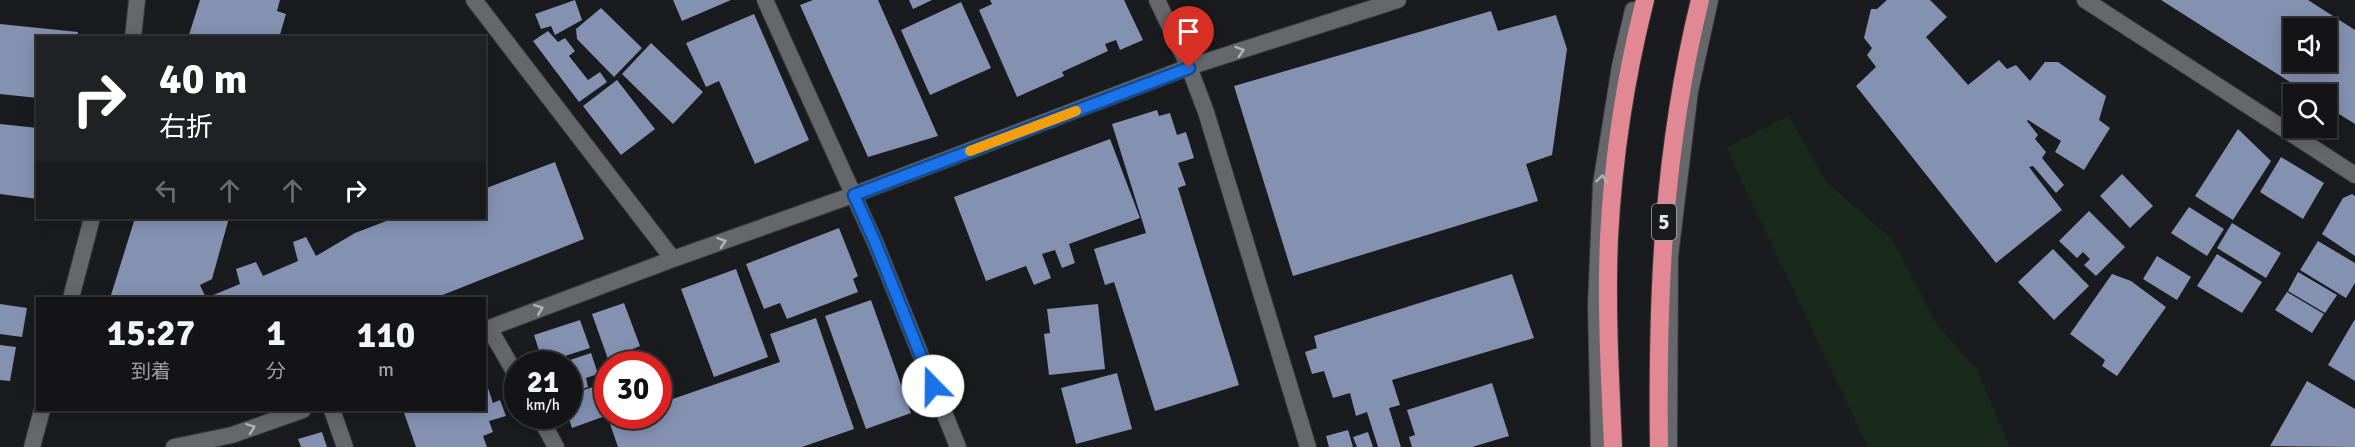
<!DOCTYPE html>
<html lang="ja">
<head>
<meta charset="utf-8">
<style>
  :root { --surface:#141416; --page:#1d1d1f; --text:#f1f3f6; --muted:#9d9ea1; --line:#333335 }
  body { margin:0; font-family:Signika,"Noto Sans JP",sans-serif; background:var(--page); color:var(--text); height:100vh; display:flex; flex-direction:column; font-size:22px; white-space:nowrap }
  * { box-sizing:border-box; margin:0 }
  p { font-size:20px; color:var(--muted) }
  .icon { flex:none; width:33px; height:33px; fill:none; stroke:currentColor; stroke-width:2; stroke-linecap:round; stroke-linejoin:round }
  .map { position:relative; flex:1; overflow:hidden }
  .details { position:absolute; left:36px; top:297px; width:450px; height:114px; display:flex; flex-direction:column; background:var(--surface); border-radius:0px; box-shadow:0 3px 15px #0003,0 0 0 2px var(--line) }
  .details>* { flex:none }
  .hud { position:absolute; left:36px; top:36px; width:450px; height:183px; border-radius:0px; box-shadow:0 3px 15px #0003,0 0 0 2px var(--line); background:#202124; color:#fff; overflow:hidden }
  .fabs { position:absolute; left:2283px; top:18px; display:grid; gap:12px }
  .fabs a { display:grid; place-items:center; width:54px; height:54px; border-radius:0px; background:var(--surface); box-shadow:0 3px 15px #0003,0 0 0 2px var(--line); font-size:30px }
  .speed { position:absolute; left:504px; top:351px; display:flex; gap:12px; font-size:30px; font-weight:700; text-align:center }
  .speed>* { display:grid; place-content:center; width:78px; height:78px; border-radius:50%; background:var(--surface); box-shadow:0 3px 15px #0003,0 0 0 2px var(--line); line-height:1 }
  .speed small { font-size:15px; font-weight:400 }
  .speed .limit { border:9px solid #d22; background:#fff; color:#111 }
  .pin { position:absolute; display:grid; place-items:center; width:51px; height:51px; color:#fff; margin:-62px -26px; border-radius:50% 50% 50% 0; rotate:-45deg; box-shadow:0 0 6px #0007 }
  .pin .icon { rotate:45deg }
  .me { position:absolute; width:66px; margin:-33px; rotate:338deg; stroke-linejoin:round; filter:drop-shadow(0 0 4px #0008) }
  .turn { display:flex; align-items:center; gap:21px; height:126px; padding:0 24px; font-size:27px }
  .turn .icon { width:78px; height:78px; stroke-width:2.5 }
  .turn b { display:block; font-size:42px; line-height:51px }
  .lanes { display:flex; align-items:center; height:57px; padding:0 24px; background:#0003; justify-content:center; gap:30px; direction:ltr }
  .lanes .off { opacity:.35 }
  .eta { display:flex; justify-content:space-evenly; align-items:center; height:102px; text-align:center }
  .eta b { font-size:36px; font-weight:800; line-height:42px }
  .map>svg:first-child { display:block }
</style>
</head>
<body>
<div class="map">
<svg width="2355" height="447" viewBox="0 0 2355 447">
  <rect width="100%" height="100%" fill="#1a1b1e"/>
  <path fill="#1a2a1a" d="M1789 116 1826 182 1892 239 1937 325 1976 368 2010 447H1868L1726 148Z"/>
  <path fill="#8491b1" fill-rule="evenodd" d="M200 0H280L277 11 286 14 279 38H188Z
    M575 0 582 20 555 35 551 26 541 29 535 14Z
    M673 0H731L682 21Z
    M813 0H878L938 136 868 157 800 5Z
    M909 0H932L913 9Z
    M990 0H1124L1143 40 1120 50 1116 40 1105 44 1108 51 1062 72 1064 76 1017 97 979 10 992 4Z
    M1887 0H1930L1947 17 1926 37 1968 85 1999 60 2007 69 2016 65 2030 81 2045 62H2058L2106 96 2099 120 2110 128 2084 170 2055 152 2061 141 2028 120 2027 121 2038 135 2035 139 2046 152 2042 158 2064 185 2056 193 2033 166 2029 167 2062 210 1996 263 1856 86 1876 67 1867 55 1872 48 1864 38 1871 9H1877Z
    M2161 0H2308L2355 30V124L2326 106V94H2309ZM2294 28H2326V62H2294Z
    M961 2 991 68 930 95 901 30Z
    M601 8 642 48 614 77 577 39 576 29Z
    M1491 11 1498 31 1556 15 1567 49 1552 155 1526 164 1538 201 1293 276 1234 86Z
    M754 14 809 140 755 164 719 81 706 87 686 43Z
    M0 24 78 32 77 38H38V98L0 94Z
    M548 31 558 42 565 38 575 51 569 56 588 80 600 72 607 82 579 102 533 41Z
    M651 43 703 92 673 124 622 74Z
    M617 80 655 129 621 155 583 106Z
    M1157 110 1159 116 1170 113 1177 135 1186 132 1194 158 1178 163 1186 185 1178 188 1239 385 1155 411 1114 282 1105 285 1094 249 1146 233 1112 124Z
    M0 124 38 128V199L0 194Z
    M2238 129 2271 161 2233 220 2195 196Z
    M1110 139 1140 218 1069 244 1075 263 1062 268 1055 250 1042 254 1051 278 1034 285 1026 266 986 281 954 197Z
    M2281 157 2324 183 2303 219 2260 192Z
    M555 162 584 239 435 298H206L240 284 236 269 256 262 263 276 298 261 293 242 306 237 316 256 355 233 394 218H484V189Z
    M2122 174 2153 206 2130 228 2100 196Z
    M2352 194 2355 196V256L2322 234 2343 198Z
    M2189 207 2224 229 2207 256 2171 233Z
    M2089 211 2125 247 2096 276 2084 265 2090 259 2083 252 2077 258 2059 241Z
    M135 218H229L212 279 200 285 206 298H113L111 295Z
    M2232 223 2281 253 2266 278 2217 248Z
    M839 228 858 276 853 279 858 292 787 319 780 303 764 309 746 264Z
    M2318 241 2355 263V283L2346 298 2300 270Z
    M2053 249 2089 286 2054 320 2018 282Z
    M2217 254 2262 282 2242 313 2197 286Z
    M2157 256 2191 277 2177 300 2143 279Z
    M736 269 768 357 714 377 681 289Z
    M2298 272 2337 295 2325 313 2288 291Z
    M1512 274 1534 338 1392 380 1400 405 1389 408 1401 447H1378L1367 412 1356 416 1350 393 1333 398 1324 371 1312 374 1305 352 1317 348 1314 336Z
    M2112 274 2131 281 2166 307 2117 376 2102 366 2105 360 2070 334Z
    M2287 292 2324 314 2312 333 2275 310Z
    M871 300 911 413 866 429 825 316Z
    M624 303 640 346 608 359 592 314Z
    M0 304 27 308 22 337 0 334Z
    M1098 304 1105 369 1049 375 1044 334 1050 333 1047 309Z
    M816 318 854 429 802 447H618L609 421 625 416H658V404L780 362 770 334Z
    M2355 319V381L2328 365Z
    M580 320 590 348 543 363 534 335Z
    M0 345 16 347 10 381 0 380Z
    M591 353 598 374 586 378 588 387 568 394V364H558Z
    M1117 373 1132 429 1076 444 1061 388Z
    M485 379 493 403 500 400 506 416 489 421 493 432 483 436 487 447H416L403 410H484Z
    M2307 381 2355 409V447L2270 446Z
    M1492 383 1509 436 1472 447H1412L1409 437 1415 435 1407 410Z
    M599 385 608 406V415L572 428 568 416V395Z
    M1348 430 1353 447H1329L1326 436Z
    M322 432 327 447H301L298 439Z
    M1368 432 1373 447H1357L1353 437Z"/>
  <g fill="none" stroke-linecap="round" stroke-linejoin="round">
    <defs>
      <path id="service" d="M332 410 345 447"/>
      <path id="minor" d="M474 0 673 259
        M765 0 875 242 958 447
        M1157 0 1189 67 1206 112 1308 447
        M2085 0 2355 175
        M489 328 518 378
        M484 330 673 259 853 195 1189 67 1398 0
        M539 416 556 447
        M174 447 232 435 303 410
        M1669 447 1670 256 1690 91 1710 0"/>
      <path id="tertiary" d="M133 38 137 0
        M71 298 92 218
        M32 447 42 410
        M1599 447 1596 305 1601 184 1620 66 1633 10"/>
      <path id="motorway" d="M1613 447C1610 378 1606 307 1609 238 1613 161 1626 75 1645 0
        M1659 447C1657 294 1663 150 1700 0"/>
    </defs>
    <use href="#service" stroke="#36383a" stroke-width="18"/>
    <use href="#minor" stroke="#36383a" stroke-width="18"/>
    <use href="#tertiary" stroke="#36383a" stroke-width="18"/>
    <use href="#motorway" stroke="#36383a" stroke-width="20"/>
    <use href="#service" stroke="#66676b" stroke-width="16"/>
    <use href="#minor" stroke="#66676b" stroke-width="16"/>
    <use href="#tertiary" stroke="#66676b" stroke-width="16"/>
    <use href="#motorway" stroke="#e28895" stroke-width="18"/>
  </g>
  <defs><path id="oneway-chevron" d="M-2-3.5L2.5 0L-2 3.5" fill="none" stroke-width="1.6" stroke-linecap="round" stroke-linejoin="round" transform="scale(1.5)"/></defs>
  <g stroke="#b3b4b7">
    <use href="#oneway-chevron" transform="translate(1240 51) rotate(-18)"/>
    <use href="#oneway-chevron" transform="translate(1602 179) rotate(-83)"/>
    <use href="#oneway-chevron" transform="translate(722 242) rotate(-19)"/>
    <use href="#oneway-chevron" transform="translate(539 309) rotate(-21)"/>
    <use href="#oneway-chevron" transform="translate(251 428) rotate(-20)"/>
  </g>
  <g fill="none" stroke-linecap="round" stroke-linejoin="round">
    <defs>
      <path id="route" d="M933 386 875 242 854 195 1189 68"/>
    </defs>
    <use href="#route" stroke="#114b97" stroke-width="15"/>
    <use href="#route" stroke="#1a73e8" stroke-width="10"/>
    <path stroke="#f59e0b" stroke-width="10" d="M970 151 1076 111"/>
  </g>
  <g text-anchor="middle" stroke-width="6" stroke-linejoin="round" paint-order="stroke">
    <rect fill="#1a1b1e" stroke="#a9aaac" stroke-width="1.5" x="1652" y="204" width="24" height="36" rx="4.5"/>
    <g font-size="21" font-weight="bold" fill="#e6e7e9">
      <text x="1664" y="229">5</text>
    </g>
  </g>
</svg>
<div class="fabs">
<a><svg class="icon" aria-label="sound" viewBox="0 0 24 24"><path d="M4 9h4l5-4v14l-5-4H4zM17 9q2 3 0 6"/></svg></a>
<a><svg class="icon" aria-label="search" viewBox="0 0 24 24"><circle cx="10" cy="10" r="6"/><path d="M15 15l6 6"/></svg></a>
</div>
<div class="speed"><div>21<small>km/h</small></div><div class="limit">30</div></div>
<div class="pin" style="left:1189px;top:68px;background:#d93025"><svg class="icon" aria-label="arrive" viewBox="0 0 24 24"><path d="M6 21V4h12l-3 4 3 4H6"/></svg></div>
<svg class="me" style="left:933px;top:386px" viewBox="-20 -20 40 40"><circle r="19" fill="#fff"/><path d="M0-13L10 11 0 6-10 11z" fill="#1a73e8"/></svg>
<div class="hud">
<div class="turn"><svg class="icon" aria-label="right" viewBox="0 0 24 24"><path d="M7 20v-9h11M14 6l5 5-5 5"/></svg><div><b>40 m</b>右折</div></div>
<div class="lanes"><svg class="icon off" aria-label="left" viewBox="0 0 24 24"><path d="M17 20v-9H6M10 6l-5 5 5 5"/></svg><svg class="icon off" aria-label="ahead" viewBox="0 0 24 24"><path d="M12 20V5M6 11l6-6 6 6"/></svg><svg class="icon off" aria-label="ahead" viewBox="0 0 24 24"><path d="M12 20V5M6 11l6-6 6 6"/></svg><svg class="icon" aria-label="right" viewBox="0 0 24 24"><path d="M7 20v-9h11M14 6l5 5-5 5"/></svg></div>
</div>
<section class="details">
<div class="eta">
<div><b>15:27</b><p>到着</p></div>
<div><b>1</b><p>分</p></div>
<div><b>110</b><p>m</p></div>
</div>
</section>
</div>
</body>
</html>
